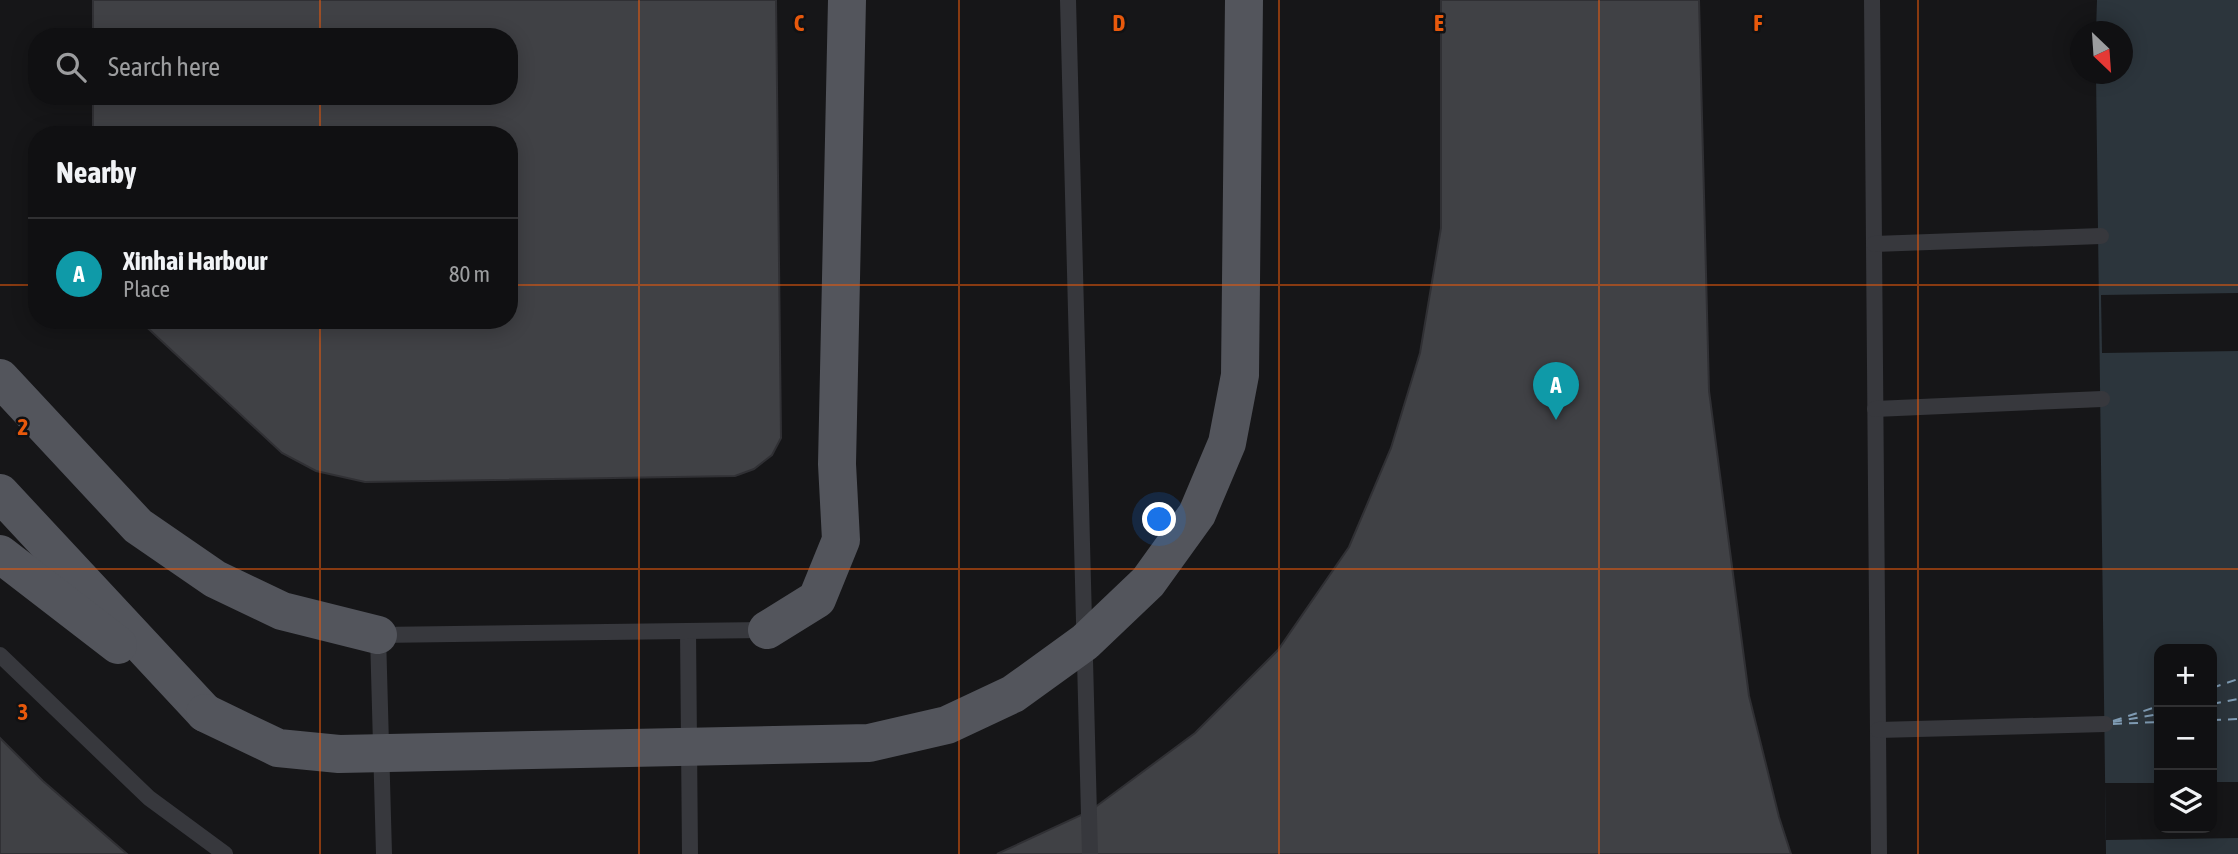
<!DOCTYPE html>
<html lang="en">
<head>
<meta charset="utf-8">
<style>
	:root { --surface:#101012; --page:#1e1e20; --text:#f1f3f6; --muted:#9c9d9f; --line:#303032; --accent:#ea580c }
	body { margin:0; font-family:"Asap Condensed",sans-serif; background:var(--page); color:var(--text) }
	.controls { position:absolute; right:21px; bottom:21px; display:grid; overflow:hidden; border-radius:14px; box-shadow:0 4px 18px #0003 }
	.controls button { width:63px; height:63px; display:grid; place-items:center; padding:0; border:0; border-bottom:2px solid var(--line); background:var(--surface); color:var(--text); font:35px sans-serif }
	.compass { position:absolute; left:2070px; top:21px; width:63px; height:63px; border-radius:50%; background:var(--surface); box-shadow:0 4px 18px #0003; rotate:155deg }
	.you { position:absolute; left:1160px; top:520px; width:24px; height:24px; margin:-18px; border:5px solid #fff; border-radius:50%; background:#1a73e8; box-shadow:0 0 0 10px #1a73e833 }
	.badge { display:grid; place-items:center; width:46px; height:46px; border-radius:50%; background:var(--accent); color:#fff; font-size:23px; font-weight:700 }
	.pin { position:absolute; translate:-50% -58px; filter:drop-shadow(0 2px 4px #0008) }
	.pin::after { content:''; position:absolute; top:37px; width:24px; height:21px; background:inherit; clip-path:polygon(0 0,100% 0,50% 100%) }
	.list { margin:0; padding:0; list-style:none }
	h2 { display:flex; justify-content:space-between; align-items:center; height:91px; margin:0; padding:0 28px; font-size:30px }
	h2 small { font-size:23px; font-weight:400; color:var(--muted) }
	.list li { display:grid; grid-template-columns:46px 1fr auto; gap:21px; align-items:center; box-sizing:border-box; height:112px; padding:0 28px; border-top:2px solid var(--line) }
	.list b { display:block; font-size:26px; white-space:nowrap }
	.list p { margin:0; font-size:23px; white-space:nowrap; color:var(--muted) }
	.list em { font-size:23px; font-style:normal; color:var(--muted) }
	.icon { flex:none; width:38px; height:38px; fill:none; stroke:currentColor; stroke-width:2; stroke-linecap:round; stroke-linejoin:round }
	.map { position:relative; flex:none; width:2238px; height:854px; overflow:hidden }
	.search { position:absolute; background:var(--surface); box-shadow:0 4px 18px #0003; left:28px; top:28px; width:490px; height:77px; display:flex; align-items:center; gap:18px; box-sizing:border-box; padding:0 24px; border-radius:28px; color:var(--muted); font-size:26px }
	.panel { position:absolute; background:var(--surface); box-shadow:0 4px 18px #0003; left:28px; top:126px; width:490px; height:203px; border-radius:28px }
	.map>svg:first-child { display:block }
</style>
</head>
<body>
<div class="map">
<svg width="2238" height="854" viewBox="0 0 2238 854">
	<rect width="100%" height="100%" fill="#161618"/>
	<path fill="#2c353c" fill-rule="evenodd" d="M2097 0H2238V854H2106L2096 74H2122V32H2096ZM2159 649H2212V828H2159Z"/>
	<g fill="#161618">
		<path d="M2238 293V351L2102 353 2101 295Z"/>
		<path d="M2212 782H2238V838L2106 840 2105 783H2159V828H2212Z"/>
	</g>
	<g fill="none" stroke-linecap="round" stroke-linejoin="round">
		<g stroke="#7f9bb3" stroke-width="2" stroke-dasharray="9 7" stroke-linecap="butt">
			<path d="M2212 688 2238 679"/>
			<path d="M2212 704 2238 699"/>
			<path d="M2212 720 2238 719"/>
			<path d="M2113 721 2159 706"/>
			<path d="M2113 722 2159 714"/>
			<path d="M2113 724 2159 722"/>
		</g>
	</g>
	<g fill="#404145" stroke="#303034" stroke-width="2">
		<path d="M93 0H776L781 438 772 455 754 469 735 476 365 482 316 471 282 453 139 320H509V135H93V96H509V37H93Z"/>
		<path d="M1441 0H1699L1709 391 1749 696 1779 817 1791 854H997L1090 811 1195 733 1278 650 1349 547 1391 448 1420 353 1441 228Z"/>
		<path d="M0 738 43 781 127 854H0Z"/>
	</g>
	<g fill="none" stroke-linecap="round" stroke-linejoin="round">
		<g stroke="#37383d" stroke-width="16">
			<path d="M1068 0 1090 854"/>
			<path d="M1872 0 1879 854"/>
			<path d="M1874 244 2101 236"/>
			<path d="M1875 409 2102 399"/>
			<path d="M688 631 690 854"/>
			<path d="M0 655 149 798 225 854"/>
			<path d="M1878 730 2105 724"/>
			<path d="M384 854 378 635 767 630"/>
		</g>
		<g stroke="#53555c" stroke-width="38">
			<path d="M0 378 138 526 215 579 282 611 378 635"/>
			<path d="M0 493 205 713"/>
			<path d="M0 554 118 645"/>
			<path d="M767 630 817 599 841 540 837 464 847 0"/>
		</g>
		<path stroke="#53555c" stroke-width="38" d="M205 713 278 748 339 754 869 743 947 725 1013 694 1085 642 1148 582 1197 514 1227 443 1240 375 1244 0"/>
	</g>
	<path fill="none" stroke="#e8590c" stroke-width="2" stroke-opacity="0.55" d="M320 0V37M639 0V854M959 0V854M1279 0V854M1599 0V854M1918 0V854M320 96V135M0 285H37M509 285H2238M320 320V854M0 569H2238"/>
	<g font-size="23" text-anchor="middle" font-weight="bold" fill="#e8590c" stroke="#111113" stroke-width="5" stroke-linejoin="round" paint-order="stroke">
		<text x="799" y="31">C</text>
		<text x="1119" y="31">D</text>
		<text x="1439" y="31">E</text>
		<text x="1758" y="31">F</text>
		<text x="23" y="435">2</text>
		<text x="23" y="720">3</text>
	</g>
</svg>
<div class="controls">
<button>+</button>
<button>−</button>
<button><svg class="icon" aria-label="layers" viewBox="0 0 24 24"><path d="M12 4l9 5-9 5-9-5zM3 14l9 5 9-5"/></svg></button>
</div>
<svg class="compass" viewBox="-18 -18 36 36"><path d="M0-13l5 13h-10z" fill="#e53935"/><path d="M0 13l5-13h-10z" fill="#9c9d9f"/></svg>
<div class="you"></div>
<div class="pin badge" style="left:1556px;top:420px;background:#0f9aa8">A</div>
<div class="search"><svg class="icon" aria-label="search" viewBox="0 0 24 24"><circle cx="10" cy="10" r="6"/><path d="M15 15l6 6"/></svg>Search here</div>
<section class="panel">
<h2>Nearby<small></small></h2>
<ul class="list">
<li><span class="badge" style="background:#0f9aa8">A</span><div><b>Xinhai Harbour</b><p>Place</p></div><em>80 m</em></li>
</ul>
</section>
</div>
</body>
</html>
